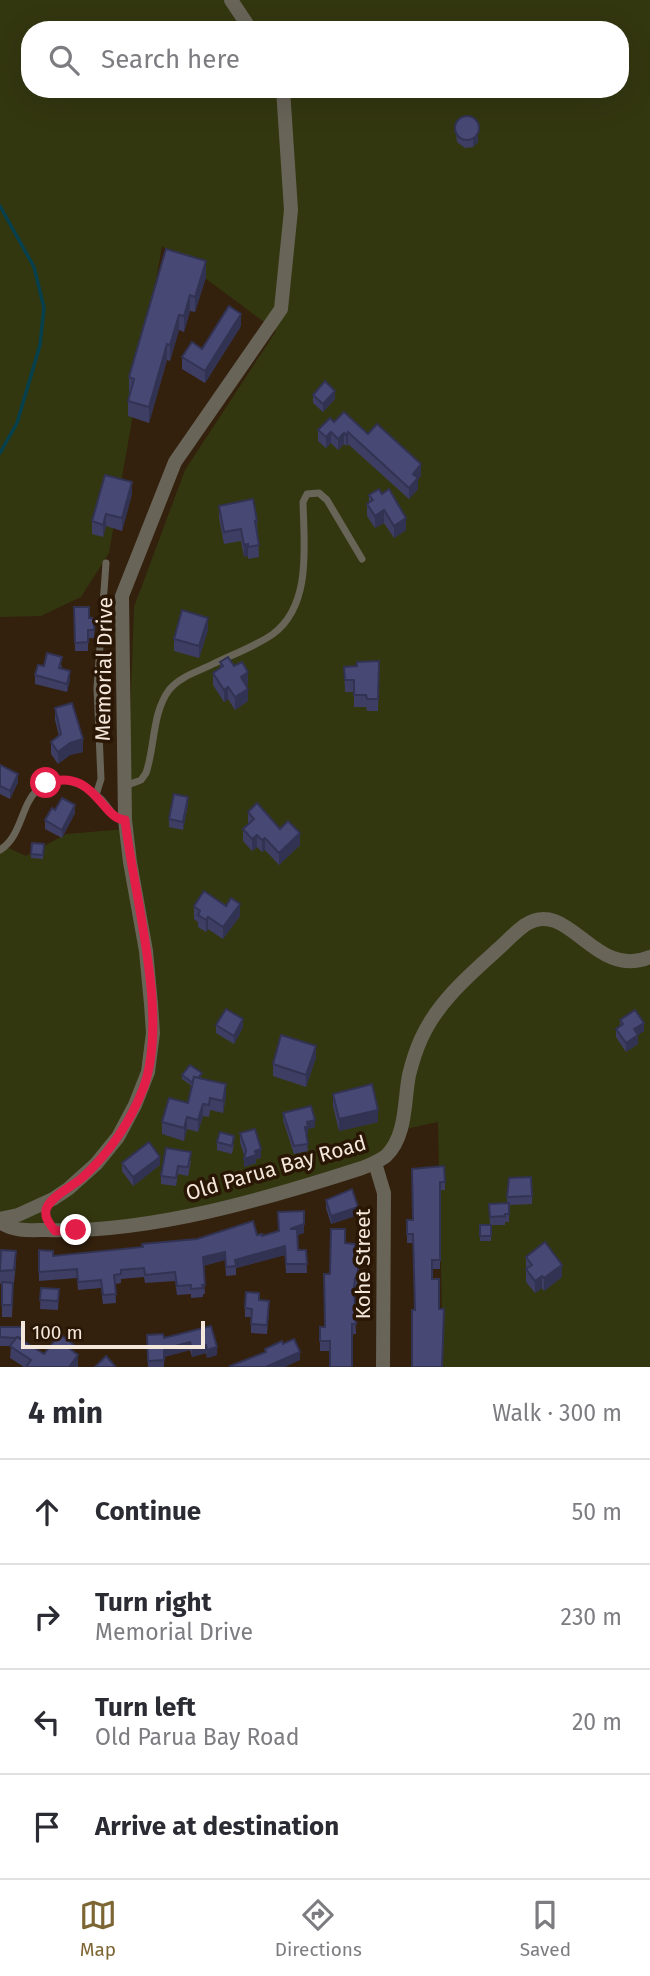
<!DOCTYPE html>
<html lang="en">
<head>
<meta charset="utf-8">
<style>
	:root { --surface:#fff; --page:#f2f2f3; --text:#2b2b33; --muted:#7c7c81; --line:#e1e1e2; --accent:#7d6633 }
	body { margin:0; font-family:"Fira Sans",sans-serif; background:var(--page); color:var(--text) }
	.scale { position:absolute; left:21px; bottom:18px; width:184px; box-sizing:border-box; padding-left:7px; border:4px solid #f4e7db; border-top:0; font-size:19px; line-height:24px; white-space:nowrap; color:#f4e7db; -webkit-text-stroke:5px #291604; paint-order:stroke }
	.stop { position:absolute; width:21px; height:21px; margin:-16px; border:5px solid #e11d48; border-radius:50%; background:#fff }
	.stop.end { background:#e11d48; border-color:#fff; box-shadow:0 2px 7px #0008 }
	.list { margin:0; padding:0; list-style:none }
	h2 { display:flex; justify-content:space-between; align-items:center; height:91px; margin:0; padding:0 28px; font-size:30px }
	h2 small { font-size:23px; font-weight:400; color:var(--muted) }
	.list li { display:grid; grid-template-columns:46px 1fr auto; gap:21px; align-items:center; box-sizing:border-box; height:105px; padding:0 28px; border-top:2px solid var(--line) }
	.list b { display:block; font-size:26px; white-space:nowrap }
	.list p { margin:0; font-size:23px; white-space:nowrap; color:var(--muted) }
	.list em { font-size:23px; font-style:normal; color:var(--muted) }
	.icon { flex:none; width:38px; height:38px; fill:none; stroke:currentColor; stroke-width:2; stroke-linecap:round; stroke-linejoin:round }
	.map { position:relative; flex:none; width:650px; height:1367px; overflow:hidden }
	.search { position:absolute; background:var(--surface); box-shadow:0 7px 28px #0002; left:21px; right:21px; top:21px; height:77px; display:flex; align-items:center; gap:18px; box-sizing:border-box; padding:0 24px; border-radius:28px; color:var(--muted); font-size:26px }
	.sheet { height:511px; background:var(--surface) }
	nav { display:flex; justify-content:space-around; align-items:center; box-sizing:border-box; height:98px; border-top:2px solid var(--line); background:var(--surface); font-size:19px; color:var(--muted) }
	nav a { display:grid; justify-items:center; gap:4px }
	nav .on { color:var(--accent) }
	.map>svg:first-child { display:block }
</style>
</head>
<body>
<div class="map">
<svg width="650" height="1367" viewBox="0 0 650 1367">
	<rect width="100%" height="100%" fill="#33200d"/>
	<path fill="#333710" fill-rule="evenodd" d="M0 0H650V1367H443L438 1122 401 1130 379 1161 173 1218 52 1230 0 1225V844L26 856 66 834 126 829 134 607 185 470 276 331 162 246 109 553 81 597 41 616 0 617ZM30 30H620V89H30Z"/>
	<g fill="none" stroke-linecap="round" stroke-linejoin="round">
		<path stroke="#07404d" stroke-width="3.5" d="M0 206 34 267 44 308 40 345 17 423 0 453"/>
		<g stroke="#686458" stroke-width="7">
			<path d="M125 786 141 780 146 773C155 747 152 713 169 690 180 676 200 671 215 663 234 654 256 646 273 634 312 605 304 545 303 502L307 494 319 493 327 500 362 559"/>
			<path d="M96 795 101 779 97 688 106 563"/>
			<path d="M0 850C22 836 20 807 37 790 56 770 84 783 101 799 109 807 113 819 125 820"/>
		</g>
		<g stroke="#686458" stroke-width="14">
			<path d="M231 0 251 30"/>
			<path d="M375 1163 384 1193 383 1367"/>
			<path d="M0 1219 18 1215 53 1199 68 1189 96 1164 118 1137 135 1105 148 1072 153 1033 151 1004 146 951 130 862 125 820 122 596 175 462 281 309 291 210 283 89"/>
			<path d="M0 1222C14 1232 30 1230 46 1230 148 1234 266 1199 362 1168 370 1165 379 1161 386 1156 407 1136 404 1100 409 1075 412 1063 416 1050 421 1039 437 1003 468 976 497 950 506 942 515 932 525 925 569 896 594 981 650 957"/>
		</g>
	</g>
	<g fill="#3e3e65">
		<path d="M478 122V142L473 147 465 148 457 142 455 125Z"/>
		<path d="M166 249 206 277 195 312 190 311 184 332 179 330 170 361 167 360 149 423 128 416V401L130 394 129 393V377Z"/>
		<path d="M241 326 205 383 182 369V357L202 349Z"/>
		<path d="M313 395 335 399 323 412 313 403Z"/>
		<path d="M334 422 368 434 421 476 418 479V489L409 499 348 444 346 446 344 444 338 450 331 443 326 448 318 441V430Z"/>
		<path d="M132 494 122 531 106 526 103 537 92 534V521Z"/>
		<path d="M369 495 406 530 394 538 384 523 375 528 367 516V504L369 502Z"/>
		<path d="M219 506 257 521 259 557 248 559V556L244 557 241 541 224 544 219 518Z"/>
		<path d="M74 607 89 618 95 626 94 638H88V651H75Z"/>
		<path d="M208 630 199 658 174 651V639Z"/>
		<path d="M379 661 378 711H367L366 707H354V692H345L344 667 357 666Z"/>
		<path d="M220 662 234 666 248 684 246 686 248 701 235 710 228 699 224 702 213 685V673L220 668Z"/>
		<path d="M62 665 61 669 70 680 67 692 35 684V675L44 666Z"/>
		<path d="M55 708 83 752 70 755 58 764 51 754V742L59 736 55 720Z"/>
		<path d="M0 765 18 782 10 799 0 794Z"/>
		<path d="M188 805 183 830 169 827V819Z"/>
		<path d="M55 810 75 813 62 838 45 829V820Z"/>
		<path d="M248 812 280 829 300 845 279 865 265 850 262 852 257 847 252 851 243 841V829L248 824Z"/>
		<path d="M32 843 44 844 43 859 31 858Z"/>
		<path d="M194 906 240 916 223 939 208 929 206 932 198 927V922L194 919Z"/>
		<path d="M620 1020 644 1031 637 1035 638 1044 626 1052 616 1037V1029L620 1026Z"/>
		<path d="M216 1025 243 1027 234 1044 216 1033Z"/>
		<path d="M316 1058 306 1087 273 1076V1064Z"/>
		<path d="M182 1075 202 1077 201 1078 226 1096 223 1113 210 1110 209 1117 203 1116 198 1132 187 1129 184 1141 162 1134V1122L188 1103 192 1086 182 1079Z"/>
		<path d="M333 1094 378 1122 339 1131 333 1106Z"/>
		<path d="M283 1113 315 1127 308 1129V1134H306L308 1151 294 1154 283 1120Z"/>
		<path d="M240 1133 261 1158 256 1159V1163L244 1167V1155L240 1142Z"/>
		<path d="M217 1142 234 1144 232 1154 217 1150Z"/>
		<path d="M166 1148 191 1161 188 1176 178 1174 176 1186 161 1184V1176Z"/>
		<path d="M122 1163 160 1165 133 1186 122 1171Z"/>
		<path d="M412 1169 445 1182V1190H440V1269H432L415 1310 413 1243H407V1220H413Z"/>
		<path d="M532 1196V1204L509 1205V1222H505V1225H491V1241H480V1225H490L489 1204 507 1203V1197Z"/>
		<path d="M326 1200 358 1215 331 1224 326 1208Z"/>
		<path d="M304 1233 297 1235 298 1250H306L307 1273H286L285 1255 236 1268V1275L226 1276 225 1260 203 1266 205 1294H203V1297L191 1298V1294L177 1295 175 1281 145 1283 144 1277 121 1279V1283L115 1284 116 1303 103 1304 101 1288 78 1290 77 1278 39 1281V1250L53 1256 257 1235Z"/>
		<path d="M345 1243 354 1263H358V1289H355L354 1294 356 1334H352L330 1351H320V1327H325L330 1274Z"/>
		<path d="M0 1253 16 1263 14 1283H13V1295L12 1317H2V1283L0 1284Z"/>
		<path d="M526 1257 562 1277 544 1291 542 1288 535 1293 526 1282Z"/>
		<path d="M41 1288 59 1289 58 1310 40 1309Z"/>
		<path d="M259 1300 269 1309 267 1334 251 1333V1317H245V1308Z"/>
		<path d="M211 1326 217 1355 207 1358 206 1353 192 1357 190 1350 164 1357V1367H148L147 1335 164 1338Z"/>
		<path d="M0 1327H23V1340L44 1354 74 1352 78 1367H24L10 1358 11 1346H0Z"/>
	</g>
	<g fill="#323252">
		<path d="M478 134V142L473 147V139Z"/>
		<path d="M206 261V277L195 312V297Z"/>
		<path d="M190 295V311L184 332V316Z"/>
		<path d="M241 314V326L205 383V371Z"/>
		<path d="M179 315V330L170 361V345Z"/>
		<path d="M167 344V360L149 423V407Z"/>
		<path d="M335 391V399L323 412V404Z"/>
		<path d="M331 432V443L326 448V437Z"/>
		<path d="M348 432V444L346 446V435Z"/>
		<path d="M344 433V444L338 450V439Z"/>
		<path d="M421 464V476L418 479V489L409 499V488L413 474Z"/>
		<path d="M132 482V494L122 531V518Z"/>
		<path d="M384 510V523L375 528V516Z"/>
		<path d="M106 514V526L103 537V525Z"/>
		<path d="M406 518V530L394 538V526Z"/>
		<path d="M248 544V556L244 557V545Z"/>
		<path d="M208 618V630L199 658V646Z"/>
		<path d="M70 671V680L67 692V684Z"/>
		<path d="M248 672V684L241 689V677Z"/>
		<path d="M228 687V699L224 702V690Z"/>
		<path d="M248 689V701L235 710V697Z"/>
		<path d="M83 739V752L70 755 58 764V752L70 743Z"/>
		<path d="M18 774V782L10 799V791Z"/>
		<path d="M188 797V805L183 830V822Z"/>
		<path d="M75 805V813L62 838V830Z"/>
		<path d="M300 833V845L279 865V853Z"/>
		<path d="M257 835V847L252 851V839Z"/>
		<path d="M265 838V850L262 852V840Z"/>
		<path d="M240 904V916L223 939V927Z"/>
		<path d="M208 917V929L206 932V920Z"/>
		<path d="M243 1019V1027L234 1044V1036Z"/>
		<path d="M644 1023V1031L634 1038V1029Z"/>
		<path d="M638 1035V1044L626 1052V1043Z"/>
		<path d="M316 1046V1058L306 1087V1075Z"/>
		<path d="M226 1084V1096L223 1113V1101Z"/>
		<path d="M203 1104V1116L198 1132V1120Z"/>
		<path d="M378 1110V1122L339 1131V1119Z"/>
		<path d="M187 1117V1129L184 1141V1128Z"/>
		<path d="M315 1120V1127L308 1129V1134L305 1135V1127L307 1122Z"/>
		<path d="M261 1149V1158L256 1159V1163L244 1167V1159L255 1151Z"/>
		<path d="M160 1157V1165L133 1186V1177Z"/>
		<path d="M358 1207V1215L331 1224V1216Z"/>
		<path d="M304 1224V1233L290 1238V1229Z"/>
		<path d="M285 1246V1255L236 1268 235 1260Z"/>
		<path d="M225 1252V1260L203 1266V1257Z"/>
		<path d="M562 1265V1277L544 1291V1278Z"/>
		<path d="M542 1276V1288L535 1293V1281Z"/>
		<path d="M190 1342V1350L164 1357V1349Z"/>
		<path d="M206 1345V1353L192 1357V1349Z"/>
		<path d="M217 1347V1355L207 1358V1350Z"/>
		<path d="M300 1352V1360L285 1367H266Z"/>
		<path d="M78 1355V1367H69Z"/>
	</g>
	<g fill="#484875" stroke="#323252" stroke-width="2">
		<circle cx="467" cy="128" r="12"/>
		<path d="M166 249 206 261 195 297 190 295 184 316 179 315 170 345 167 344 149 407 128 401 134 379 129 377Z"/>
		<path d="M229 306 241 314 205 371 182 357 192 342 202 349Z"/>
		<path d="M325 381 335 391 323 404 313 395Z"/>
		<path d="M344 412 368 434 377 424 421 464 413 474 418 478 409 488 348 432 346 435 344 433 338 439 331 432 326 437 318 430 330 418 334 422Z"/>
		<path d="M105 475 132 482 122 518 106 514 103 525 92 521Z"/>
		<path d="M379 489 382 494 389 489 406 518 394 526 384 510 375 516 367 504 373 500 369 495Z"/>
		<path d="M253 499 257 521H255L259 545 248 547V544L244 545 241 529 224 532 219 506Z"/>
		<path d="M74 607H89V618H95L94 630H88V642L75 643Z"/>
		<path d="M182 610 208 618 199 646 174 639Z"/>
		<path d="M47 653 62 657 59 668 70 671 67 684 35 675 38 665 44 666Z"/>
		<path d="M228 657 234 666 242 662 248 672 241 677 248 689 235 697 228 687 224 690 213 673 223 666 220 662Z"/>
		<path d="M379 661 378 699H367L366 695H354V680H345L344 667 357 666V662Z"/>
		<path d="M72 703 83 739 70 743 58 752 51 742 61 734 55 708Z"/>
		<path d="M0 765 18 774 10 791 0 786Z"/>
		<path d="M174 794 188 797 183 822 169 819Z"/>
		<path d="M62 798 75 805 62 830 45 820 52 808 55 810Z"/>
		<path d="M257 803 280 829 288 821 300 833 279 853 265 838 262 840 257 835 252 839 243 829 254 819 248 812Z"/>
		<path d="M32 843 44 844 43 855 31 854Z"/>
		<path d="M204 891 226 906 231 898 240 904 223 927 208 917 206 920 198 915 200 911 194 906Z"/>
		<path d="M226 1009 243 1019 234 1036 216 1025Z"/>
		<path d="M635 1010 644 1023 634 1029 638 1035 626 1043 616 1029 623 1024 620 1020Z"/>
		<path d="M281 1035 316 1046 306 1075 273 1064Z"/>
		<path d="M190 1065 202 1073 198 1078 194 1077 193 1083 182 1075Z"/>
		<path d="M194 1077 226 1084 223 1101 210 1098 209 1105 203 1104 198 1120 187 1117 184 1128 162 1122 169 1098 188 1103Z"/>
		<path d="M372 1084 378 1110 339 1119 333 1094Z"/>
		<path d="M311 1106 315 1120 307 1122 308 1127H305L308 1144 294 1146 283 1113Z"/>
		<path d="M255 1129 261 1149 255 1151 256 1155 244 1159 246 1150 240 1133Z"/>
		<path d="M220 1132 234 1136 232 1146 217 1142Z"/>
		<path d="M149 1142 160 1157 133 1177 122 1163Z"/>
		<path d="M166 1148 191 1152 188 1167 178 1166 176 1178 161 1176Z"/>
		<path d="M444 1166 445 1182H440V1260H432V1279H439V1309H444L442 1367H412V1310H415L413 1234H407V1220H413L412 1169Z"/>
		<path d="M531 1177 532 1196 507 1197 509 1178Z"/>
		<path d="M352 1189 358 1207 331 1216 326 1200Z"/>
		<path d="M509 1203V1214H505V1216L490 1217 489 1204Z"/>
		<path d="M304 1211V1224L290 1229H297L298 1250H306L307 1264H286L285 1246 235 1260 236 1266 226 1267 225 1252 203 1257 205 1285H202L203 1288 191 1289V1285L177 1286 175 1272 145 1275 144 1268 121 1270V1274L114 1275 116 1294 103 1295 101 1280 78 1282 77 1269 39 1272V1250L53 1251V1256L143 1247 142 1244 197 1239 253 1221 257 1235 262 1234V1236L279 1231 278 1212Z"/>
		<rect x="480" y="1225" width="11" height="11"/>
		<path d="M331 1229H345V1243L355 1244 354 1263H358V1278H355L354 1288 356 1324H352V1367H330V1341H320V1327H325L324 1274H330Z"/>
		<path d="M545 1242 562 1265 544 1278 542 1276 535 1281 526 1269 532 1265 526 1257Z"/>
		<path d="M1 1250 16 1251 14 1270 0 1271Z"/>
		<path d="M2 1282 13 1283 12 1305H2Z"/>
		<path d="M41 1288 59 1289 58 1301 40 1300Z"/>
		<path d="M246 1292 259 1293V1300L269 1301 267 1325 251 1324 252 1309 245 1308Z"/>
		<path d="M211 1326 217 1347 207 1350 206 1345 192 1349 190 1342 164 1349V1360L148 1361 147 1335 163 1334 164 1338Z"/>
		<path d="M0 1327H23L22 1338 17 1337 16 1338 0 1337Z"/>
		<path d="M60 1334 74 1345 70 1349 78 1355 69 1367H26L31 1360 10 1346 17 1337 44 1354Z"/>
		<path d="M294 1339 300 1352 266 1367H231L230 1366 266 1352 265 1349 282 1341 283 1344Z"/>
		<path d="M106 1356 115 1366 114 1367H95Z"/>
	</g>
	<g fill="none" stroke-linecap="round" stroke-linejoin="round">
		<path stroke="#e11d48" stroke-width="9" d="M46 783C95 767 101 819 125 820 134 897 170 1018 143 1089 130 1122 109 1153 83 1177 72 1187 54 1194 47 1207 43 1216 49 1223 55 1231L76 1230"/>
	</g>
	<g text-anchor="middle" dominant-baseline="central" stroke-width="7" stroke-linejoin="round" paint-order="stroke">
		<g font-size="21" fill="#f4e7db" stroke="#291604">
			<text transform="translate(104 669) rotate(-89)">Memorial Drive</text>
			<text transform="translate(276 1168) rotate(-16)">Old Parua Bay Road</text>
			<text transform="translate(363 1264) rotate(-90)">Kohe Street</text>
		</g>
	</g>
</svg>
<div class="scale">100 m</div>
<div class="stop" style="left:46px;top:783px"></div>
<div class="stop end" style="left:76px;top:1230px"></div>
<div class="search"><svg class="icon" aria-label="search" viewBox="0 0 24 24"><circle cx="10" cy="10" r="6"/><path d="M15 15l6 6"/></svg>Search here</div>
</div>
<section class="sheet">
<h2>4 min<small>Walk · 300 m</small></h2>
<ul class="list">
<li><svg class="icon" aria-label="ahead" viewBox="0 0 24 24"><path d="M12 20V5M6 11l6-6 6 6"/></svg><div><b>Continue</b></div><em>50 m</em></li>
<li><svg class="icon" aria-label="right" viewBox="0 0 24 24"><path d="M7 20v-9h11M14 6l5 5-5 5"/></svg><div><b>Turn right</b><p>Memorial Drive</p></div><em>230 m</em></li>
<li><svg class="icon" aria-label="left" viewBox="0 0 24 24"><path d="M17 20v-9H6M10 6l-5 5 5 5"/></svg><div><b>Turn left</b><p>Old Parua Bay Road</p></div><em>20 m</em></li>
<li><svg class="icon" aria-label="arrive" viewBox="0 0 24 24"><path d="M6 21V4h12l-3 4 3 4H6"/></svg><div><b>Arrive at destination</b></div></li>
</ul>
</section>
<nav>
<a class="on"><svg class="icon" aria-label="map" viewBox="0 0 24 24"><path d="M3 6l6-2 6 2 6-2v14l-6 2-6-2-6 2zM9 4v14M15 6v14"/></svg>Map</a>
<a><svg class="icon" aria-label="directions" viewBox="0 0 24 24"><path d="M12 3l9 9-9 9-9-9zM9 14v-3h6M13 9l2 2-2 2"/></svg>Directions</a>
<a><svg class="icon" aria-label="saved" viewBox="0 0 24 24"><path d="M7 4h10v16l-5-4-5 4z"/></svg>Saved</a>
</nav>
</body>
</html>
